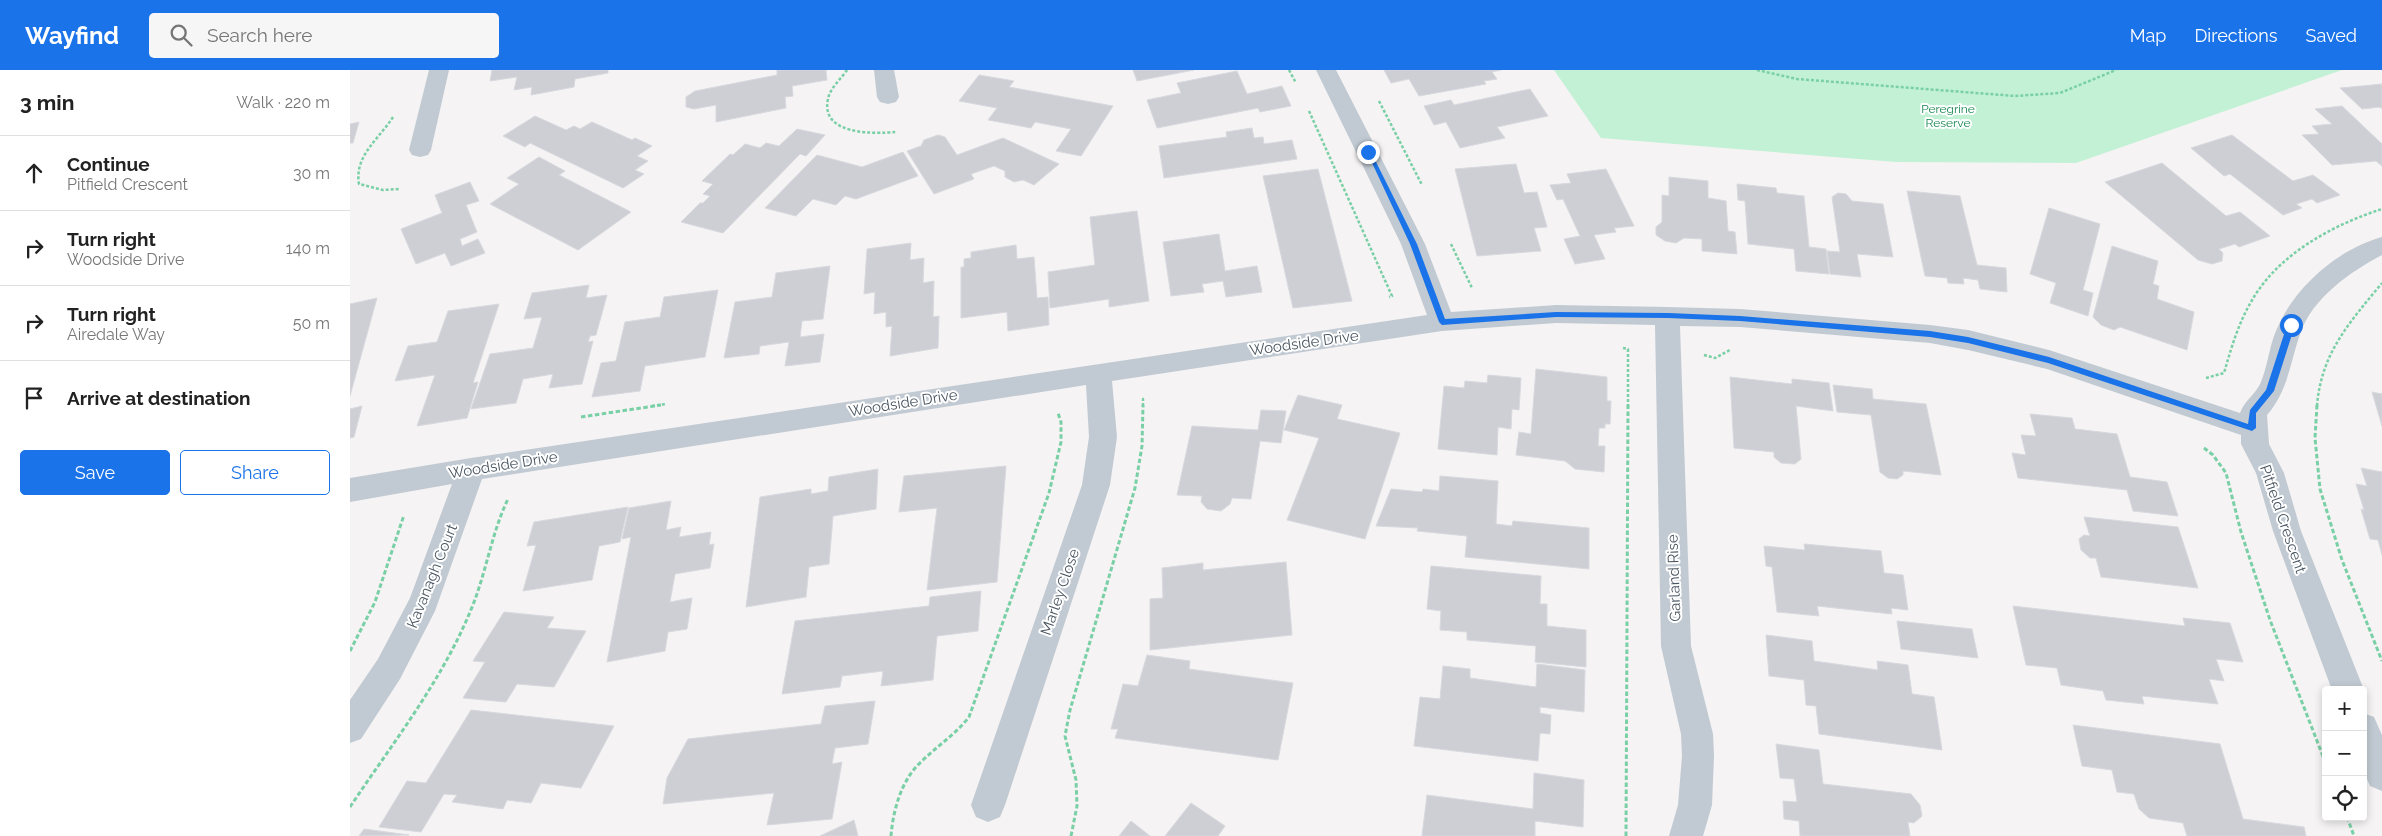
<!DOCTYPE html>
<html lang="en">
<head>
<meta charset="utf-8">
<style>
	:root { --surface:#fff; --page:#f6f6f6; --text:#222; --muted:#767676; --line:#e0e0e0; --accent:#1a73e8 }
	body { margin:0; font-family:Raleway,sans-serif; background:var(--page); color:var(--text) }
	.controls { position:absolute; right:15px; bottom:15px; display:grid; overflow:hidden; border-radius:5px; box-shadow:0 2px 8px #0003 }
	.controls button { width:45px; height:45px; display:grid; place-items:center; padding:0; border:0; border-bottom:1px solid var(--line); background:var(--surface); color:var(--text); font:25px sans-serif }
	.stop { position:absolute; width:15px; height:15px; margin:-11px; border:4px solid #1a73e8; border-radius:50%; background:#fff }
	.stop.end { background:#1a73e8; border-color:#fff; box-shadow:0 1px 5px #0008 }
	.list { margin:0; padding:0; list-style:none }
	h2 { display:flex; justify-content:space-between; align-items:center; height:65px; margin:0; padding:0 20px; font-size:21px }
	h2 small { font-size:16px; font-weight:400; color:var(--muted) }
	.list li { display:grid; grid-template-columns:32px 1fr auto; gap:15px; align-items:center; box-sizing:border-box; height:75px; padding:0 20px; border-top:1px solid var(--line) }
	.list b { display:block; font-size:19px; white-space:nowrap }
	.list p { margin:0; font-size:16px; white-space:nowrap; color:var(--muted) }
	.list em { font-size:16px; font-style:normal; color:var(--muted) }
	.actions { display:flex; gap:10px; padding:15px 20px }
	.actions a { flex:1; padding:11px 0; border:1px solid var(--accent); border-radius:5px; text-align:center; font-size:18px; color:var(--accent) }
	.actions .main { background:var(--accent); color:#fff }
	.icon { flex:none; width:28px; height:28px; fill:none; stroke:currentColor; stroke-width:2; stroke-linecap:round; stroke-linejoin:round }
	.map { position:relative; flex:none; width:2032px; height:766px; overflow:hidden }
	header { display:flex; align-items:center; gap:30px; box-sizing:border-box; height:70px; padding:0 25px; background:var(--accent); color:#fff }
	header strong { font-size:24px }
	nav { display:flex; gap:28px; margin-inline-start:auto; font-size:18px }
	.search { width:350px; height:45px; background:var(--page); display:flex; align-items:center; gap:12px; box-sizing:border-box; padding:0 18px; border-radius:5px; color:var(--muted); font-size:19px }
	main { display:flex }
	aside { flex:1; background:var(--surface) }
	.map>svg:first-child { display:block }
</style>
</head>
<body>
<header>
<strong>Wayfind</strong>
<div class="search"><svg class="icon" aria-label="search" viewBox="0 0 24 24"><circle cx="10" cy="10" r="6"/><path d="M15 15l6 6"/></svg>Search here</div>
<nav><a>Map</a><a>Directions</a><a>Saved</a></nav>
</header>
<main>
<aside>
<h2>3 min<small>Walk · 220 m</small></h2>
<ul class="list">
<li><svg class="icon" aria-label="ahead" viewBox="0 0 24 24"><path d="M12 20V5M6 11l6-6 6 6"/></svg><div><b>Continue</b><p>Pitfield Crescent</p></div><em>30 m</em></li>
<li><svg class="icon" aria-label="right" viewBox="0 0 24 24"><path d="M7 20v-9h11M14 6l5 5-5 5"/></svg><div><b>Turn right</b><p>Woodside Drive</p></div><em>140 m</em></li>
<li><svg class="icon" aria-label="right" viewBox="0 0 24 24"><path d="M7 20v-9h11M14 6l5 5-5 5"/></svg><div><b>Turn right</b><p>Airedale Way</p></div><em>50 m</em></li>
<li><svg class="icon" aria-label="arrive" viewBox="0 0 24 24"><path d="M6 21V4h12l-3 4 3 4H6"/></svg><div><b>Arrive at destination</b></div></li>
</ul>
<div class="actions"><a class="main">Save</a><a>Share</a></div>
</aside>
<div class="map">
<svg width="2032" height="766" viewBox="0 0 2032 766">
	<rect width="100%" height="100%" fill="#f5f3f3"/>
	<path fill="#c3f1d5" d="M1204 0H1992L1726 93 1546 92 1251 68Z"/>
	<g fill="#cdcfd5" stroke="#d7d9de">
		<path d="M142 0H258V3L225 9 224 17 181 25 182 17 164 20 167 7 140 11Z"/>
		<path d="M427 0H476L477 10 442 16 443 26 435 27 436 38 366 52V35L344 39 336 37V27L345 21 427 5Z"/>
		<path d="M783 0H844L787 11Z"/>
		<path d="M1034 0H1151L1142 2 1147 9 1134 11 1136 14 1069 26 1059 9 1041 13Z"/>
		<path d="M887 1 897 24 932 16 941 36 910 42 908 38 807 58 797 30 831 23 827 13Z"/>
		<path d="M629 5 664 11 659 17 763 36 731 86 706 81 721 59 685 52 681 58 638 50 647 38 609 31Z"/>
		<path d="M2032 14V39L2030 37 2012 39 1990 18Z"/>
		<path d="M1180 19 1198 46 1147 57 1155 68 1110 78 1096 52 1084 55 1074 36 1101 30 1104 35Z"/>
		<path d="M1992 36 2032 74V96L2026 91 1982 95 1952 65 1969 64 1962 56 1982 54 1965 39Z"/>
		<path d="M185 46 216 60 224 56 230 59 242 52 282 70 285 68 302 76 287 86 298 91 285 100 294 104 273 118 180 73 175 77 153 66Z"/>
		<path d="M9 52 3 73H0V54Z"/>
		<path d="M902 58 904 68 913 67 914 74 942 70 947 89 814 108 809 76 877 67 876 62Z"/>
		<path d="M447 59 475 65 456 86 450 84 373 163 331 152 350 133H353L360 126 353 124 363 114 352 111 380 84 383 85 395 74 410 78 416 73 429 76Z"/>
		<path d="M588 65 595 67 607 85 653 68 709 94 684 115 673 110 664 112 655 107V101L644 96 621 104 624 109 584 124 557 81 571 76 574 70Z"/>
		<path d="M1882 65 1943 111 1963 105 1990 125 1967 133 1962 129 1946 134 1952 138 1933 145 1880 104 1874 106 1841 78Z"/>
		<path d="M553 82 568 106 506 129 495 126 486 135 463 129 446 146 415 138 467 85 512 97Z"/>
		<path d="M189 87 215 101 209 105 281 142 228 180 140 134 169 114 157 108Z"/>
		<path d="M1812 93 1876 146 1890 142 1920 166 1889 177 1885 174 1869 179 1873 183 1872 191 1862 194 1848 190 1755 112Z"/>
		<path d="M1166 94 1174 123 1187 122 1197 157 1184 158 1191 181 1127 186 1105 99Z"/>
		<path d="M968 99 1002 231 943 238 913 106Z"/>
		<path d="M1256 99 1284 156 1264 158 1266 162 1244 165 1255 189 1225 194 1214 169 1230 166 1213 129 1207 130 1200 115 1221 113 1217 104Z"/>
		<path d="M1319 107 1358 111V128L1376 131 1378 161 1385 162 1387 184 1352 181V169L1334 168 1326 173 1315 171 1306 165V157L1312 152V125L1319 126Z"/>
		<path d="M120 112 129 131 116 135 127 162 110 169 112 176 128 169 135 183 101 196 95 183 66 194 51 159 92 143 85 125Z"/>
		<path d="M1387 114 1426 118 1427 123 1454 126 1459 177 1476 179 1479 204 1446 201 1444 179 1398 174 1395 131 1388 130Z"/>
		<path d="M1557 121 1610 126 1627 195 1656 198 1657 222 1630 219 1628 210 1613 208 1614 214 1598 213 1597 208 1575 206Z"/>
		<path d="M1488 123 1496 124 1502 131 1533 134 1543 187 1507 184 1511 207 1480 204 1477 181 1490 182 1482 127Z"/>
		<path d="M1699 138 1750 154 1733 220 1743 223 1738 246 1700 233 1706 213 1680 204Z"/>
		<path d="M787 141 799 231 759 237V229L700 238 698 202 745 195 740 147Z"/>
		<path d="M869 164 875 201 907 196 912 222 876 227 873 211 852 214 854 222 821 226 813 172Z"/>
		<path d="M561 173 560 190 574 188 573 213 584 211 583 247 589 246 588 278 540 286 542 256 536 257V242L524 244 525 222 514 224 517 179Z"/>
		<path d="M666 175 667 189 684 187 687 228 698 227 699 255 658 261 657 242 611 248V197H614V189L621 188V182Z"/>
		<path d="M1762 176 1808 191 1803 214 1809 216 1807 229 1844 242 1837 280 1770 257 1764 260 1751 255 1743 247Z"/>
		<path d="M480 196 473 249 452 251 450 267 474 264 470 292 435 296 439 272 410 276 409 284 374 288 385 232 422 227 426 203Z"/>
		<path d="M239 215 236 228 257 225 246 265 240 266 238 272 243 271 232 314 199 318 203 304 173 309 166 333 121 339 140 284 183 278 192 247 174 249 182 223Z"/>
		<path d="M368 220 355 287 295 296 290 321 242 327 251 293 266 291 275 252 310 247 314 227Z"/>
		<path d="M27 228 0 326V234Z"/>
		<path d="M149 234 123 313 128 312 117 348 67 356 85 305 45 311 58 276 87 272 98 241Z"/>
		<path d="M1186 299 1257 307V331H1261L1260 354H1255V358H1249L1248 376H1255L1254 402 1225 399 1215 391 1166 385 1169 362 1181 364Z"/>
		<path d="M1138 305 1171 308 1169 340 1162 339 1161 359 1148 357 1147 385 1088 379 1094 316 1114 318 1115 311 1137 313Z"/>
		<path d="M1380 307 1442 314V309L1479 313 1483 341 1446 336 1451 389 1445 394 1431 393 1424 387V382L1384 378Z"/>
		<path d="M1483 315 1522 319 1523 329 1576 334 1591 405 1553 401V405L1547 409 1538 408 1530 402 1521 345 1487 342Z"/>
		<path d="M2022 322 2032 324V356Z"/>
		<path d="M948 325 992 335 987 349 1050 363 1015 469 937 450 969 368 934 360Z"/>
		<path d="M12 336 4 367 0 368V339Z"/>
		<path d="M911 340 936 341 931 373 910 371 901 429 882 428 880 434 871 441 857 439 851 432 852 426 827 425 842 356 908 360Z"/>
		<path d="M1680 344 1722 348 1725 359 1767 364 1780 407 1817 412 1828 446 1783 441 1777 420 1668 408 1662 383 1676 385 1671 365 1686 366Z"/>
		<path d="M656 396 647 512 577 520 587 438 549 442 554 406Z"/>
		<path d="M2011 398 2032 402V485L2028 470 2020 469 2011 439 2014 440 2006 414 2017 416Z"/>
		<path d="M528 399 526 439 483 446 479 494 459 497 456 527 396 537 410 427 461 419V424L478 421 479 407Z"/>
		<path d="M1090 406 1148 411 1146 454 1162 456 1163 451 1239 458V499L1115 487 1117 466 1067 461 1068 458 1026 456 1041 419 1072 422 1073 419 1089 421Z"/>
		<path d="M321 431 316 460 331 457 329 467 361 462 359 475 364 474 360 498 325 504 320 532 342 528 337 559 318 562 315 581 257 592 281 467 272 469 279 438Z"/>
		<path d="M278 437 270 472 249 476 242 510 173 521 186 475 177 476 184 452Z"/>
		<path d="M1734 447 1828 457 1848 518 1751 507 1746 488H1740L1731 480 1729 469 1734 465 1740 466Z"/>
		<path d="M1454 474 1531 481 1534 503 1553 505 1558 540 1541 538 1542 544 1467 536 1469 546 1427 542 1422 497 1416 496 1414 476 1455 480Z"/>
		<path d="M936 492 942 565 800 580V529L813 528 812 498 853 493V500Z"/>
		<path d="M1081 496 1191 506 1190 534H1197V556L1236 560V597L1185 592 1186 576 1117 570V562L1090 560 1091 541 1077 539Z"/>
		<path d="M631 521 628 561 587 566 583 610 531 616 533 601 492 606 490 617 432 624 445 551 579 536 580 527Z"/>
		<path d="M1663 536 1835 556 1833 548 1880 553 1893 592 1866 589 1874 611 1859 609 1868 634 1792 626 1794 634 1756 630 1753 621 1711 615 1707 598 1676 595Z"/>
		<path d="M154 542 204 547 197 558 236 561 204 617 167 614 156 632 113 628 135 592 123 591Z"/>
		<path d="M1547 551 1622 559 1628 588 1551 579Z"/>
		<path d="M1416 565 1462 571 1464 591 1528 600 1527 591 1558 595 1562 624 1584 627 1592 680 1469 664 1466 636 1456 635 1454 610 1419 606Z"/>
		<path d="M797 585 840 591 839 599 943 613 928 690 765 668 768 659H761L773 614 788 616Z"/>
		<path d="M1187 594 1235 600 1234 642 1190 637V643L1201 645 1200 664 1190 663 1188 691 1064 676 1070 627 1090 629 1093 596 1120 599V608L1186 617Z"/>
		<path d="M525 631 518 674 485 678 482 694 492 692 482 749 417 755 424 723 313 734 317 708 338 669 471 654 475 636Z"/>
		<path d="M121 640 264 656 231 718 191 713 181 733 157 730 153 739 102 732 107 725 94 724 71 762 29 757 57 711 76 713Z"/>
		<path d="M1723 655 1870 674 1893 749 1954 757 1956 766H1837L1833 753 1799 748 1789 739 1784 724 1767 722 1762 700 1732 696Z"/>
		<path d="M1426 674 1469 680 1473 714 1561 724 1570 735 1572 746 1564 753 1558 752 1560 766H1450L1449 751 1434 749 1433 731 1447 732 1444 709 1430 708Z"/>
		<path d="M1184 703 1234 710 1233 757 1185 751V766H1072L1077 725 1183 739Z"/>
		<path d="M841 733 875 756 868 766H815Z"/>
		<path d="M504 750 508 766H470Z"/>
		<path d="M781 751 800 766H769Z"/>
		<path d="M14 759 59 765 9 766Z"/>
	</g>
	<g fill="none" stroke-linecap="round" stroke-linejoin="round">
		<g stroke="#7ad0a6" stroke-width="2.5" stroke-dasharray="3 2" stroke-linecap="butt">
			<path d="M497 0C491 9 480 18 478 29 470 65 523 64 546 62"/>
			<path d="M939 0 946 13"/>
			<path d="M1407 0 1447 9 1665 26 1710 23 1766 0"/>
			<path d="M1029 31 1072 115"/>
			<path d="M959 41 1042 226 1039 227"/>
			<path d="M43 47C29 69 4 86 9 114L33 120 49 119"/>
			<path d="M1101 174 1122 218"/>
			<path d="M1273 278 1278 279V336"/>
			<path d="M1354 285 1365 288 1380 280"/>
			<path d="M1856 308 1874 303C1881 279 1888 254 1901 232 1927 185 1982 155 2032 139"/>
			<path d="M302 336 316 334"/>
			<path d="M793 336V329H796"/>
			<path d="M1967 336C1971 283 2000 252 2032 213"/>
		</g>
		<g stroke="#7ad0a6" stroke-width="3" stroke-dasharray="4.5 2.5" stroke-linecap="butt">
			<path d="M1967 335 1965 368 1970 419 1992 490 2032 591"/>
			<path d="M231 347 311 335"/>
			<path d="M1854 378 1863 385 1876 403 1891 462 1920 550 1976 694"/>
			<path d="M0 581 25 532 54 445"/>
			<path d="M0 737C42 674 91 612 120 542 136 505 141 464 158 429"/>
			<path d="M1997 747 2004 766"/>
			<path d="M541 766C543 741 551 710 571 692 587 676 605 665 619 647L699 423 711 372V352L708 343"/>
			<path d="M721 766 727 736 726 710 715 666 720 640 785 418 792 376 793 335"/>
			<path d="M1276 766 1278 335"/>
		</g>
		<g fill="#c1cad2" fill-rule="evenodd">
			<path d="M79 0H99L81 80 78 85 70 87 62 85 59 80Z"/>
			<path d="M524 0H544L549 27 546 32 538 34 530 32 527 27Z"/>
			<path d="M966 0H986L1075 174 1101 242 1206 235 1317 237 1390 239 1580 255 1618 260 1699 280 1890 343C1894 331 1906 324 1911 312 1918 295 1919 277 1926 261 1943 218 1988 179 2032 167V185C2000 202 1962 228 1950 264 1940 293 1938 321 1917 345L1919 374 1934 403 1951 461 2014 620 2013 621 1982 620 1923 461 1906 403 1891 374V365L1697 299 1618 280 1580 273 1390 257 1330 256 1341 576 1363 664 1364 686 1362 735 1353 766H1319L1328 735 1332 686 1331 664 1311 576 1305 255 1206 253 1092 261 762 311 767 367 760 415 655 735 650 747 638 752 626 747 621 735 732 415 739 367 736 315 132 409 85 541 50 609 11 669 0 673V630L28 589 60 528 102 414 0 432V408L121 388 1077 245 1051 174Z"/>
			<path d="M2013 643 2024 647 2032 665V721L2020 716 2013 700Z"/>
		</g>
	</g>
	<path fill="#1a73e8" d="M1016 80 1021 82 1067 174 1095 249 1206 242 1318 243 1390 246 1580 261 1618 267 1699 287 1898 354 1900 340 1916 320 1937 255 1941 252 1945 255 1924 321 1906 343V358L1902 361 1698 293 1618 273 1580 267 1390 251 1318 248 1206 247 1092 255 1089 252 1060 174Z"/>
	<g text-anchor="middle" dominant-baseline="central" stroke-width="4" stroke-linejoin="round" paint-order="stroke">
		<g font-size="12" fill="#17864f" stroke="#fff">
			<text x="1598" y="39">Peregrine<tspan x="1598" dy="14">Reserve</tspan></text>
		</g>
		<g font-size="15" fill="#4a5661" stroke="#fff">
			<text transform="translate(954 273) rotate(-8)">Woodside Drive</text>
			<text transform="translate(553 333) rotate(-9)">Woodside Drive</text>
			<text transform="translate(153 395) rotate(-9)">Woodside Drive</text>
			<text transform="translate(1933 449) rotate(71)">Pitfield Crescent</text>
			<text transform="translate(82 506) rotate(-68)">Kavanagh Court</text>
			<text transform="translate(1324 508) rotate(-92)">Garland Rise</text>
			<text transform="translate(710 522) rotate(-71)">Marley Close</text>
		</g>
	</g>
</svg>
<div class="controls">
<button>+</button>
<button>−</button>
<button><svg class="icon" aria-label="locate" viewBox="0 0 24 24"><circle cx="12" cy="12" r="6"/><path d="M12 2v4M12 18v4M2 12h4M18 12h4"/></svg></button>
</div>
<div class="stop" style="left:1941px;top:255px"></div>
<div class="stop end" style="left:1018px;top:82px"></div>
</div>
</main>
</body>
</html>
